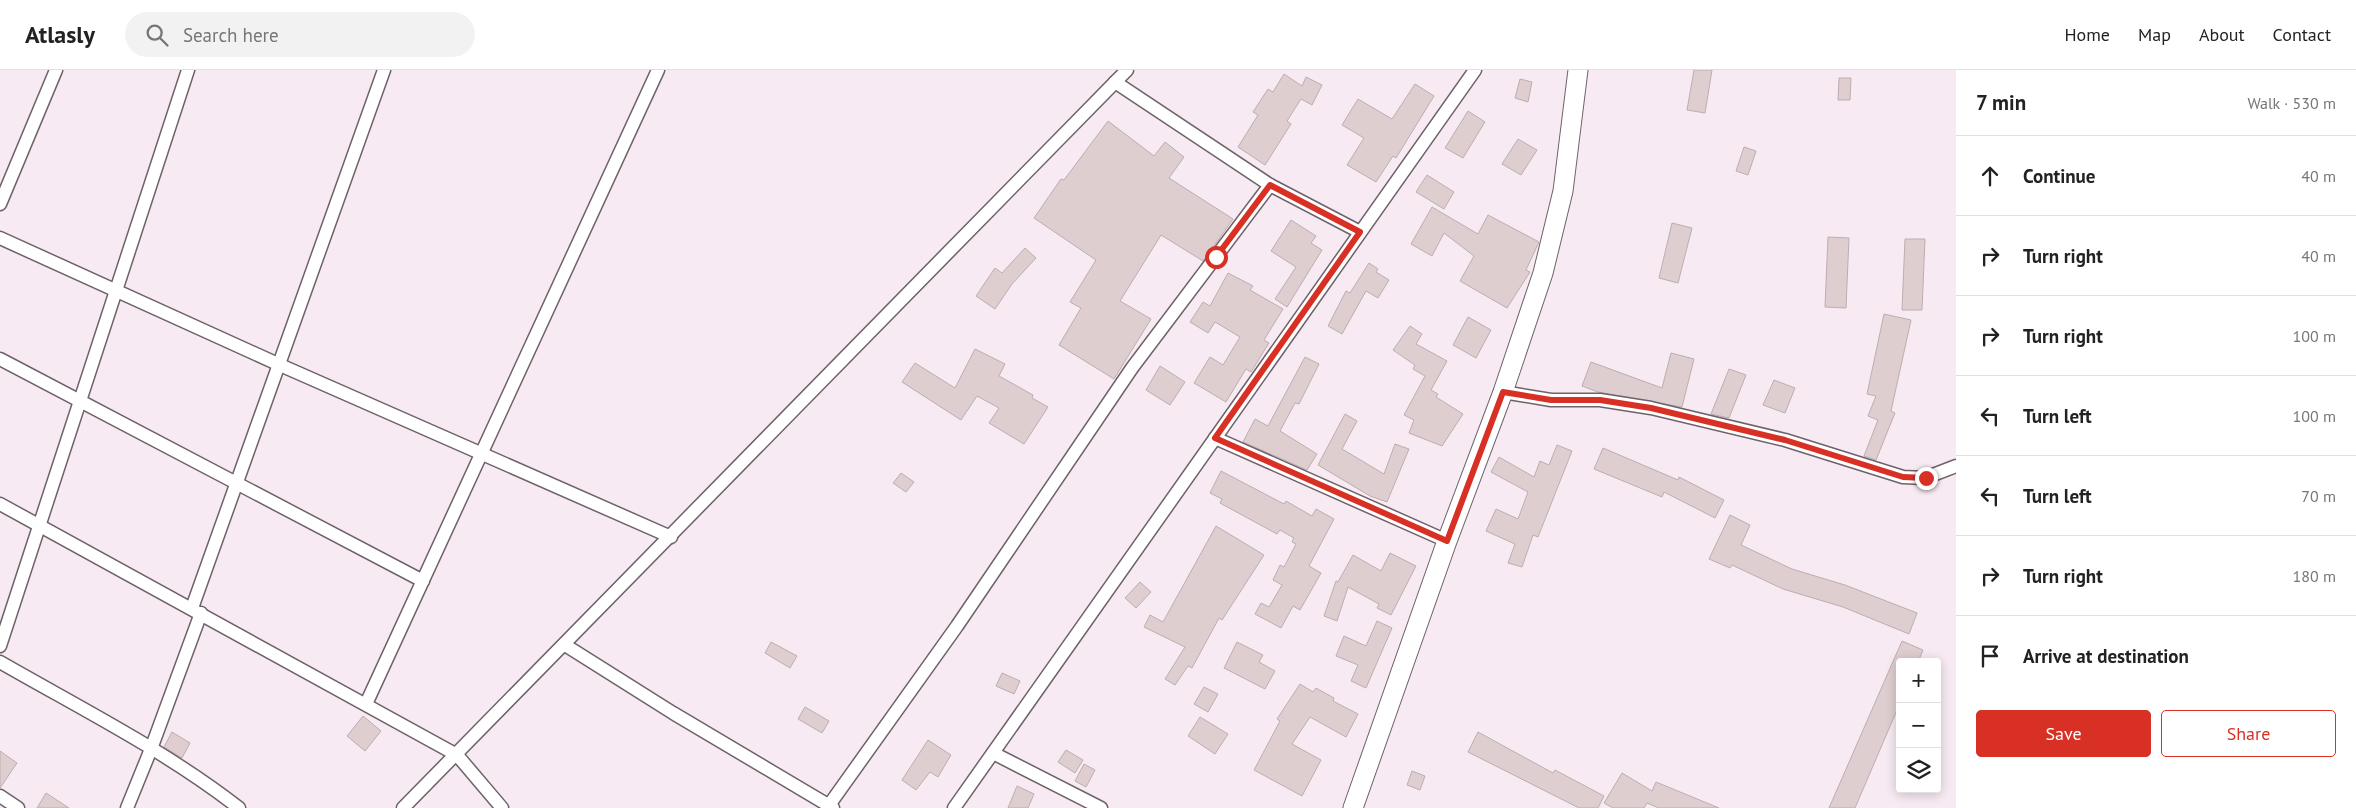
<!DOCTYPE html>
<html lang="en">
<head>
<meta charset="utf-8">
<style>
	:root { --surface:#fff; --page:#f2f2f2; --text:#222; --muted:#767676; --line:#e0e0e0; --accent:#d93025 }
	body { margin:0; font-family:"PT Sans",sans-serif; background:var(--page); color:var(--text) }
	.controls { position:absolute; right:15px; bottom:15px; display:grid; overflow:hidden; border-radius:5px; box-shadow:0 2px 12px #0003 }
	.controls button { width:45px; height:45px; display:grid; place-items:center; padding:0; border:0; border-bottom:1px solid var(--line); background:var(--surface); color:var(--text); font:25px sans-serif }
	.stop { position:absolute; width:15px; height:15px; margin:-11px; border:4px solid #d93025; border-radius:50%; background:#fff }
	.stop.end { background:#d93025; border-color:#fff; box-shadow:0 1px 5px #0008 }
	.list { margin:0; padding:0; list-style:none }
	h2 { display:flex; justify-content:space-between; align-items:center; height:65px; margin:0; padding:0 20px; font-size:21px }
	h2 small { font-size:16px; font-weight:400; color:var(--muted) }
	.list li { display:grid; grid-template-columns:32px 1fr auto; gap:15px; align-items:center; box-sizing:border-box; height:80px; padding:0 20px; border-top:1px solid var(--line) }
	.list b { display:block; font-size:19px; white-space:nowrap }
	.list em { font-size:16px; font-style:normal; color:var(--muted) }
	.actions { display:flex; gap:10px; padding:15px 20px }
	.actions a { flex:1; padding:11px 0; border:1px solid var(--accent); border-radius:5px; text-align:center; font-size:18px; color:var(--accent) }
	.actions .main { background:var(--accent); color:#fff }
	.icon { flex:none; width:28px; height:28px; fill:none; stroke:currentColor; stroke-width:2; stroke-linecap:round; stroke-linejoin:round }
	.map { position:relative; flex:none; width:1956px; height:738px; overflow:hidden }
	header { display:flex; align-items:center; gap:30px; box-sizing:border-box; height:70px; padding:0 25px; background:var(--surface); border-bottom:1px solid var(--line) }
	header strong { font-size:24px }
	nav { display:flex; gap:28px; margin-inline-start:auto; font-size:18px }
	.search { width:350px; height:45px; background:var(--page); display:flex; align-items:center; gap:12px; box-sizing:border-box; padding:0 18px; border-radius:28px; color:var(--muted); font-size:19px }
	main { display:flex }
	aside { flex:1; background:var(--surface) }
	.map>svg:first-child { display:block }
</style>
</head>
<body>
<header>
<strong>Atlasly</strong>
<div class="search"><svg class="icon" aria-label="search" viewBox="0 0 24 24"><circle cx="10" cy="10" r="6"/><path d="M15 15l6 6"/></svg>Search here</div>
<nav><a>Home</a><a>Map</a><a>About</a><a>Contact</a></nav>
</header>
<main>
<div class="map">
<svg width="1956" height="738" viewBox="0 0 1956 738">
	<rect width="100%" height="100%" fill="#f7eaf2"/>
	<g fill="#dfced0" stroke="#bdadaf">
		<path d="M1694 0H1712L1705 43 1687 40Z"/>
		<path d="M1284 4 1302 16 1306 7 1322 15 1312 35 1301 29 1287 51 1291 54 1265 95 1238 77 1258 45 1253 42 1268 19 1273 22Z"/>
		<path d="M1839 8H1851L1850 30H1838Z"/>
		<path d="M1520 9 1532 12 1528 32 1515 28Z"/>
		<path d="M1415 14 1434 26 1396 88 1393 86 1376 112 1347 95 1364 68 1342 55 1358 29 1392 49Z"/>
		<path d="M1468 41 1485 52 1463 88 1445 78Z"/>
		<path d="M1108 51 1154 86 1165 72 1184 87 1169 108 1233 149 1203 191 1161 165 1120 231 1151 249 1114 309 1059 275 1081 238 1070 232 1096 190 1034 148 1061 109 1064 110Z"/>
		<path d="M1518 69 1537 80 1521 105 1502 94Z"/>
		<path d="M1744 77 1756 81 1748 105 1736 101Z"/>
		<path d="M1427 105 1454 122 1444 139 1416 122Z"/>
		<path d="M1432 137 1478 164 1488 145 1539 172 1526 200 1530 202 1507 238 1460 211 1474 186 1444 163 1432 186 1411 174Z"/>
		<path d="M1291 150 1316 166 1311 173 1322 180 1287 237 1275 229 1296 197 1271 181Z"/>
		<path d="M1672 153 1692 158 1678 213 1659 208Z"/>
		<path d="M1828 167 1849 168 1846 238 1825 237Z"/>
		<path d="M1905 169H1925L1922 240H1902Z"/>
		<path d="M1025 178 1036 188 1012 214 995 239 976 226 995 198 1002 203Z"/>
		<path d="M1369 193 1378 199 1376 202 1389 210 1378 228 1366 221 1342 264 1328 256 1346 221 1350 223Z"/>
		<path d="M1228 203 1253 216 1250 220 1283 239 1264 270 1269 273 1251 302 1246 299 1226 332 1194 313 1210 287 1223 295 1240 267 1215 252 1208 263 1190 252 1203 232 1210 236Z"/>
		<path d="M1884 244 1911 250 1891 341 1895 343 1876 390 1864 386 1878 350 1868 346 1876 326 1867 324Z"/>
		<path d="M1468 247 1491 260 1476 288 1453 275Z"/>
		<path d="M1410 256 1422 264 1416 274 1447 291 1431 320 1438 324 1436 327 1463 344 1442 376 1409 363 1414 350 1404 345 1425 306 1413 299 1415 295 1393 280Z"/>
		<path d="M975 279 1005 294 999 306 1033 325 1032 328 1048 337 1024 374 989 353 999 338 977 326 961 350 902 312 915 293 955 318Z"/>
		<path d="M1671 283 1694 289 1682 337 1598 322 1582 316 1591 292 1662 318Z"/>
		<path d="M1305 287 1319 294 1299 334 1295 333 1280 361 1317 384 1307 400 1243 372 1255 349 1268 356Z"/>
		<path d="M1160 296 1185 312 1170 335 1146 320Z"/>
		<path d="M1729 299 1746 305 1729 348 1711 344Z"/>
		<path d="M1774 310 1795 318 1785 343 1763 335Z"/>
		<path d="M1345 344 1357 351 1342 379 1384 404 1395 374 1409 379 1387 432 1370 426 1318 395Z"/>
		<path d="M1557 375 1572 381 1538 467 1533 465 1522 497 1508 493 1515 474 1486 461 1496 439 1518 449 1528 422 1491 402 1499 387 1534 407 1540 391 1549 395Z"/>
		<path d="M1603 378 1678 410 1679 407 1724 430 1715 448 1664 422 1662 427 1594 399Z"/>
		<path d="M1221 401 1284 434 1286 431 1312 446 1316 439 1334 449 1309 496 1321 503 1300 540 1293 536 1281 558 1255 544 1261 533 1269 537 1282 515 1273 510 1280 495 1284 497 1296 474 1292 472 1294 468 1280 460 1277 464 1220 433 1222 429 1210 423Z"/>
		<path d="M901 403 914 412 906 422 893 413Z"/>
		<path d="M1730 445 1750 455 1741 475 1792 499 1845 515 1917 543 1909 564 1843 537 1783 519 1732 495 1730 498 1709 489Z"/>
		<path d="M1216 456 1264 485 1222 550 1219 548 1192 598 1188 596 1175 615 1165 609 1185 577 1144 557 1150 545 1163 552Z"/>
		<path d="M1390 483 1416 496 1391 545 1377 538 1379 534 1348 517 1337 551 1324 546 1336 511 1338 512 1353 485 1381 501Z"/>
		<path d="M1140 512 1151 522 1136 538 1125 528Z"/>
		<path d="M1377 551 1392 558 1366 618 1351 611 1358 595 1336 586 1344 566 1366 576Z"/>
		<path d="M1902 571 1923 580 1918 592H1900V633L1855 738H1829Z"/>
		<path d="M771 572 797 586 790 598 765 583Z"/>
		<path d="M1237 572 1263 585 1259 592 1275 601 1265 619 1224 598Z"/>
		<path d="M1002 603 1020 611 1014 624 996 616Z"/>
		<path d="M1300 614 1313 622 1316 618 1334 628 1333 631 1358 644 1346 667 1310 647 1292 674 1321 690 1302 726 1254 700 1280 651 1277 649Z"/>
		<path d="M1204 617 1218 624 1208 642 1194 634Z"/>
		<path d="M805 637 829 651 822 663 798 649Z"/>
		<path d="M363 646 381 661 365 681 347 666Z"/>
		<path d="M1200 647 1228 664 1215 684 1188 666Z"/>
		<path d="M172 662 190 673 182 688 164 677Z"/>
		<path d="M1478 662 1553 703 1555 700 1604 726 1598 738H1579L1468 682Z"/>
		<path d="M928 670 951 685 938 707 930 702 916 720 902 710Z"/>
		<path d="M1066 680 1083 690 1075 703 1058 692Z"/>
		<path d="M0 681 17 693 0 718Z"/>
		<path d="M1084 694 1095 700 1086 717 1075 711Z"/>
		<path d="M1412 701 1425 706 1420 720 1407 715Z"/>
		<path d="M1622 703 1652 721 1656 712 1719 738H1659L1647 733 1644 738H1613L1604 733Z"/>
		<path d="M1017 716 1034 724 1028 738H1008Z"/>
		<path d="M46 723 69 738H37Z"/>
	</g>
	<g fill="none" stroke-linecap="round" stroke-linejoin="round">
		<g stroke="#6d6269" stroke-width="15">
			<g id="minor">
				<path d="M1115 12 1270 115 1360 162"/>
				<path d="M0 134 56 0"/>
				<path d="M0 168 280 295 671 467"/>
				<path d="M0 289 423 511"/>
				<path d="M1503 322 1551 330H1600L1651 338 1785 370 1903 407 1925 408 1956 396"/>
				<path d="M1215 368 1447 471"/>
				<path d="M0 434 457 685 502 738"/>
				<path d="M192 538 384 0"/>
				<path d="M565 575 673 643 833 738"/>
				<path d="M0 576 188 0"/>
				<path d="M0 592C80 638 166 681 239 738"/>
				<path d="M366 634 658 0"/>
				<path d="M993 683 1101 738"/>
				<path d="M0 726 18 738"/>
				<path d="M127 738 151 679 201 543"/>
				<path d="M403 738 1127 0"/>
				<path d="M827 738 957 556 1132 298 1270 115"/>
				<path d="M954 738 1475 0"/>
			</g>
		</g>
		<g stroke="#6d6269" stroke-width="21">
			<path id="secondary" d="M1353 738 1447 471 1503 322 1543 203 1563 121 1578 0"/>
		</g>
		<use href="#minor" stroke="#fff" stroke-width="12"/>
		<use href="#secondary" stroke="#fff" stroke-width="19"/>
	</g>
	<g fill="none" stroke-linecap="round" stroke-linejoin="round">
		<path stroke="#d93025" stroke-width="6" d="M1216 187 1270 115 1360 162 1215 368 1447 471 1503 322 1551 330H1600L1651 338 1785 370 1903 407 1926 408"/>
	</g>
</svg>
<div class="controls">
<button>+</button>
<button>−</button>
<button><svg class="icon" aria-label="layers" viewBox="0 0 24 24"><path d="M12 4l9 5-9 5-9-5zM3 14l9 5 9-5"/></svg></button>
</div>
<div class="stop" style="left:1216px;top:187px"></div>
<div class="stop end" style="left:1926px;top:408px"></div>
</div>
<aside>
<h2>7 min<small>Walk · 530 m</small></h2>
<ul class="list">
<li><svg class="icon" aria-label="ahead" viewBox="0 0 24 24"><path d="M12 20V5M6 11l6-6 6 6"/></svg><div><b>Continue</b></div><em>40 m</em></li>
<li><svg class="icon" aria-label="right" viewBox="0 0 24 24"><path d="M7 20v-9h11M14 6l5 5-5 5"/></svg><div><b>Turn right</b></div><em>40 m</em></li>
<li><svg class="icon" aria-label="right" viewBox="0 0 24 24"><path d="M7 20v-9h11M14 6l5 5-5 5"/></svg><div><b>Turn right</b></div><em>100 m</em></li>
<li><svg class="icon" aria-label="left" viewBox="0 0 24 24"><path d="M17 20v-9H6M10 6l-5 5 5 5"/></svg><div><b>Turn left</b></div><em>100 m</em></li>
<li><svg class="icon" aria-label="left" viewBox="0 0 24 24"><path d="M17 20v-9H6M10 6l-5 5 5 5"/></svg><div><b>Turn left</b></div><em>70 m</em></li>
<li><svg class="icon" aria-label="right" viewBox="0 0 24 24"><path d="M7 20v-9h11M14 6l5 5-5 5"/></svg><div><b>Turn right</b></div><em>180 m</em></li>
<li><svg class="icon" aria-label="arrive" viewBox="0 0 24 24"><path d="M6 21V4h12l-3 4 3 4H6"/></svg><div><b>Arrive at destination</b></div></li>
</ul>
<div class="actions"><a class="main">Save</a><a>Share</a></div>
</aside>
</main>
</body>
</html>
